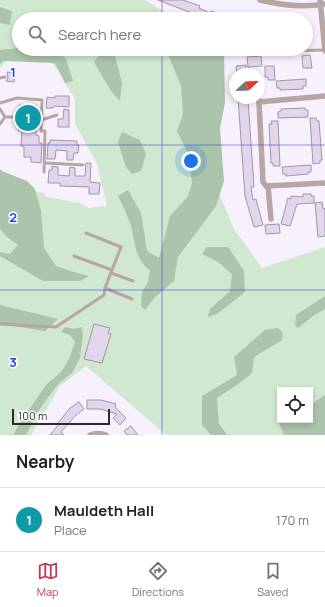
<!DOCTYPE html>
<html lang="en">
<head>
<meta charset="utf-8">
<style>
	:root { --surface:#fff; --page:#f6f6f6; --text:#222; --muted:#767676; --line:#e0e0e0; --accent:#ca394f }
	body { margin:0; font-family:Manrope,sans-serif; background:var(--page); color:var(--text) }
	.controls { position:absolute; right:12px; bottom:12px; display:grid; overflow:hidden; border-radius:0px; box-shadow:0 2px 6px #0003 }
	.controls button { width:36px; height:36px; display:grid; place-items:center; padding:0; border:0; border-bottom:1px solid var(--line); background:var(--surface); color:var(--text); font:20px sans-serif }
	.compass { position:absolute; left:229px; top:68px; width:36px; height:36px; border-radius:50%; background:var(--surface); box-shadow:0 2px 6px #0003; rotate:67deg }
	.scale { position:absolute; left:12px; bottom:10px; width:98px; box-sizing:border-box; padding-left:4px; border:2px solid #2e2a31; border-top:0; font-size:11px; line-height:14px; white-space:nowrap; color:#2e2a31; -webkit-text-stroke:3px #fff; paint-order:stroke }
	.you { position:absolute; left:191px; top:161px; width:14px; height:14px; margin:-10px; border:3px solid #fff; border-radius:50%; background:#1a73e8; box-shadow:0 0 0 6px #1a73e833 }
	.badge { display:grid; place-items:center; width:26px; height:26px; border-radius:50%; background:var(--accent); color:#fff; font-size:13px; font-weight:700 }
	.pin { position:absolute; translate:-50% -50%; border:2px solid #fff; box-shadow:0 1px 4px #0006 }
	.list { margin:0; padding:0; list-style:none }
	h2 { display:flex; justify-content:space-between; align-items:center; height:52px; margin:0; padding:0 16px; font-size:17px }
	h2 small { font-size:13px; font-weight:400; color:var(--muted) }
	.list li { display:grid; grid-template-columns:26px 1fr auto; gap:12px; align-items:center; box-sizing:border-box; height:64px; padding:0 16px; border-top:1px solid var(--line) }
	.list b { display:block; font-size:15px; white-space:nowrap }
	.list p { margin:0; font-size:13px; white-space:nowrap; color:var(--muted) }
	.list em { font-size:13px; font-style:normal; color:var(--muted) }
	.icon { flex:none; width:22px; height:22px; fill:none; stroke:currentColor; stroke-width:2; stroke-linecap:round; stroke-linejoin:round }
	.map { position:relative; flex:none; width:325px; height:435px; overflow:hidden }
	.search { position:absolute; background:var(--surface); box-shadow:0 2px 6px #0003; left:12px; right:12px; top:12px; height:44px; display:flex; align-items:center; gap:10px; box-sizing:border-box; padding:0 14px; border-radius:22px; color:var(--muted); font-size:15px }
	.sheet { height:116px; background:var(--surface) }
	nav { display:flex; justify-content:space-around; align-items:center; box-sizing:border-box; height:56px; border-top:1px solid var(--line); background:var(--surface); font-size:11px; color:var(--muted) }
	nav a { display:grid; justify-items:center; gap:2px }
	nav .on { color:var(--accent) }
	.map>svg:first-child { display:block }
</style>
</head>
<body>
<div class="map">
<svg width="325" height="435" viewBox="0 0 325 435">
	<rect width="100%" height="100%" fill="#f7f1fd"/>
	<path fill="#d0e7d0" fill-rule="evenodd" d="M0 0H145L176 19H19V49H201L209 169 234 229 262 268 325 247V435H166L86 366 60 386 31 435H0V181L23 189 44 193 47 197 80 203 88 208 107 206 97 164 75 124V99L54 65 46 60 8 59 0 68ZM280 390H310V420H280Z"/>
	<g fill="#abc4ab">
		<path d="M0 7 12 11 10 25 0 23Z"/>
		<path d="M19 48 56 49 66 59 73 81 65 83 55 63 3 61 0 64V50Z"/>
		<path d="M104 49H111L115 56 122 83 120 101 111 91 94 62Z"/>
		<path d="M166 49 224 50 225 103 220 128 224 181 216 206 178 257 174 281 154 298 145 310 141 306 142 292 148 282 150 271C134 257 136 245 131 226 128 216 123 206 118 196L128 190 141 213 147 251 159 258 170 216 188 196 192 183 188 154 177 131 183 114 181 86Z"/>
		<path d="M122 132 140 140 146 154 141 171 132 174 126 167 118 142Z"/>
		<path d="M0 169 2 171 27 181 35 189 41 211 44 248 56 266 70 271 89 276 80 281H43L0 256V252L10 254 18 245 7 237 0 229Z"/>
		<path d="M207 247H228L244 271 245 292 217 314 208 317 210 309 230 291 232 274 218 262 202 254Z"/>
		<path d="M325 296V309L313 316 298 328 295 325 296 315Z"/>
		<path d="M0 305 58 319 45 331 0 324Z"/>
		<path d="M65 327 74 329 82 327 83 336 80 358 72 373 58 384 39 410 26 435H13L21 421 47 384 61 372 69 359 75 342 70 335 61 332Z"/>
		<path d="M278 328 283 333 282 340 254 357 252 373 237 385 217 398 219 424 227 435H211L202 425V396L237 375 234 357 265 330Z"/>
		<path d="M325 395V435H284L277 418 280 417V420H310V405Z"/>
	</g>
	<g fill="#e1d6eb" stroke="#a096a9">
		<path d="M158 0H183L200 6 199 8 210 13 211 11 218 13 216 19H207Z"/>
		<path d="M310 55 312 68H303L302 56Z"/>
		<path d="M261 56 262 66 248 67 247 57Z"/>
		<path d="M246 65V74H237L236 66Z"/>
		<path d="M265 66H274L275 80H268V77H265Z"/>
		<path d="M7 72 15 73 14 82 6 81 8 78Z"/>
		<path d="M306 79V86H303V89L280 90V88H277L276 81Z"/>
		<path d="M55 96H69V107L54 106 53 108H46L47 97 55 98Z"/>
		<path d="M238 98H245V101L248 100 254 187H251L252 194 253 200 256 199 263 225 254 227 245 196Z"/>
		<path d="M19 105 37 106 36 135 39 136V143H42L41 163 31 162V157H24V147L21 146 22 131 18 130Z"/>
		<path d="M305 108V110H308V117L278 118V112L281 111V109Z"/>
		<path d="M64 109 69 110V127H58V119H63Z"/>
		<path d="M310 118H316L317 121H319L322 160H320V163L313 164Z"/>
		<path d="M271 121H278L280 166H273V163H271L269 124H272Z"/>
		<path d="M50 140 77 141V145H79L78 153H74L73 160H67V151L56 150 55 159H47L48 143H50Z"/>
		<path d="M86 163H91L90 182 100 183 99 194H89V187L60 186V183H48L49 170H52V166L58 167V175L69 176 70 167 75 168V176H85Z"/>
		<path d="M311 165V172H308V174L286 176V174H283L282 167Z"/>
		<path d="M303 194H311V196H314V203L297 204 290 226 281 224 288 198 291 199V196L303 197Z"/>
		<path d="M322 202 323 209 325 208V236L318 237 315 203Z"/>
		<path d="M279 224 280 233 266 234 265 225Z"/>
		<path d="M94 324 110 328 108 333 111 334 102 363 84 359Z"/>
		<path d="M87 400H101L116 404 115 407 126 418 120 425 113 418 117 414 100 409H87Z"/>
		<path d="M79 402 84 409 76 415 61 432 64 435H50L59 424 58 423 70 408Z"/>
		<path d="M131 426 138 435H127L124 431Z"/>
	</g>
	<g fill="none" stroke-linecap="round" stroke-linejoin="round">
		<g stroke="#b7a6a3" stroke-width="3">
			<path d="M280 51 325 50"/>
			<path d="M0 78 5 77"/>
			<path d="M0 103 17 98 42 100 41 131H45L44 172"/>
			<path d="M0 109 5 117"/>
			<path d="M41 120 57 115"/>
			<path d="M0 124 5 117H12"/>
			<path d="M45 163 83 165"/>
			<path d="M74 256 112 270"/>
			<path d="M111 273 133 281"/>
			<path d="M105 288 132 299"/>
			<path d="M0 324 56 327 104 295 105 288 121 247 86 233"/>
		</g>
		<g stroke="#b7a6a3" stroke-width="5.5">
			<path d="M260 0C281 5 303 8 325 4"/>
			<path d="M320 0 325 51"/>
			<path d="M258 98 259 102 263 182 266 186 325 183"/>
			<path d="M259 102 325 96"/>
			<path d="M268 186 271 219"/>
			<path d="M90 435C95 433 101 433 106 435"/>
		</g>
	</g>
	<path fill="none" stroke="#1d4ed8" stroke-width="1" stroke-opacity="0.55" d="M162 0V19M162 49V435M0 145H325M0 290H325"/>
	<g font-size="13" text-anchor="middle" font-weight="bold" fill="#1d4ed8" stroke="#fff" stroke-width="3" stroke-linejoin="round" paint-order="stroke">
		<text x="13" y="77">1</text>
		<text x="13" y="222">2</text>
		<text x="13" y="367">3</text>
	</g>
</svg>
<div class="controls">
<button><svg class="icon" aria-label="locate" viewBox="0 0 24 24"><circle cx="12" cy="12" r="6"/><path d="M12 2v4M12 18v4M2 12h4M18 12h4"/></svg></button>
</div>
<svg class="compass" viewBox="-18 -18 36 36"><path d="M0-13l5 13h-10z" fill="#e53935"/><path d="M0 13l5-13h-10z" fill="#767676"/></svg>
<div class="scale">100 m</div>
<div class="you"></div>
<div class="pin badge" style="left:28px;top:118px;background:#0f9aa8">1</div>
<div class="search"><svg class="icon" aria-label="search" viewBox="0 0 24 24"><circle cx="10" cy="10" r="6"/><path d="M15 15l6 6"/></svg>Search here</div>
</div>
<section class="sheet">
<h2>Nearby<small></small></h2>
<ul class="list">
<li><span class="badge" style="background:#0f9aa8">1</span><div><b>Mauldeth Hall</b><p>Place</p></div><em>170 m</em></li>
</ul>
</section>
<nav>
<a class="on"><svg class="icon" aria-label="map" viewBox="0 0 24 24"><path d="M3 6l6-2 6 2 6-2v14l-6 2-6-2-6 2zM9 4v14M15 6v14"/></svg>Map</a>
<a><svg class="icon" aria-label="directions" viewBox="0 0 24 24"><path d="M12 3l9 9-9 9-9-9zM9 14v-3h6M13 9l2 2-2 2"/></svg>Directions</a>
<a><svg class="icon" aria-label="saved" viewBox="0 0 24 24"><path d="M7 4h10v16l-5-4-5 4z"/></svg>Saved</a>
</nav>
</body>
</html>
